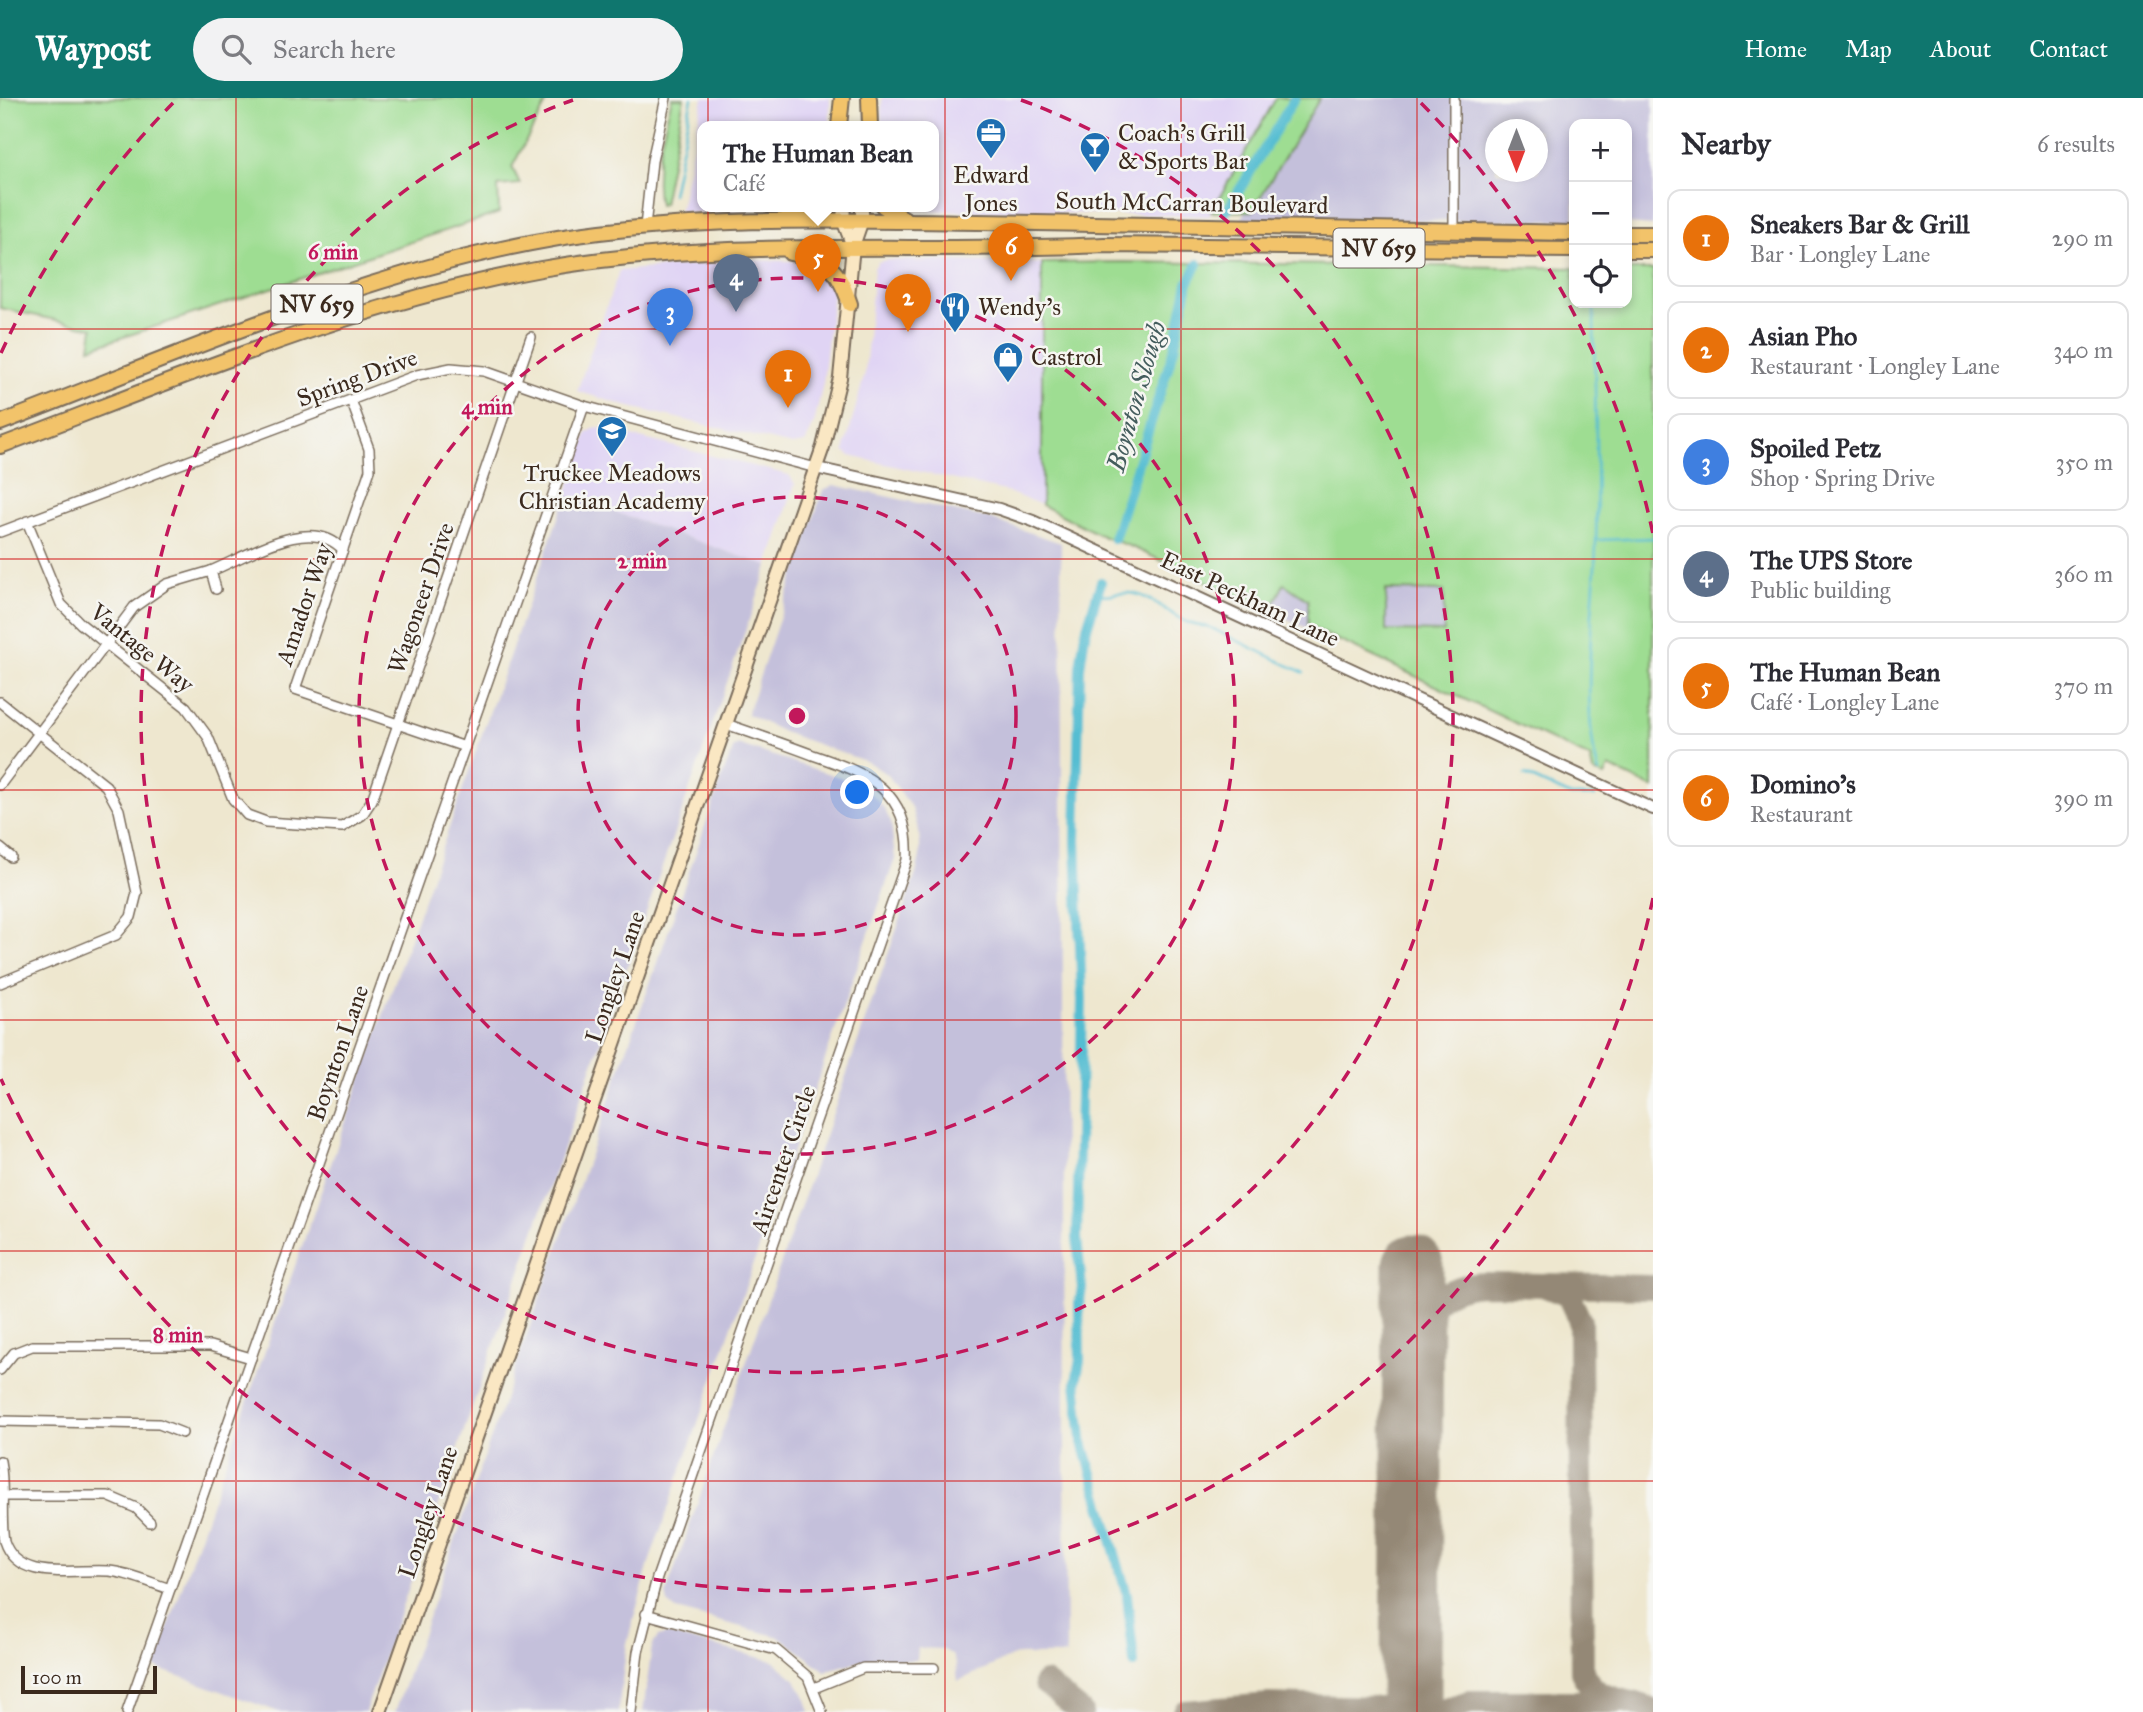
<!DOCTYPE html>
<html lang="en">
<head>
<meta charset="utf-8">
<style>
	:root { --surface:#fff; --page:#f2f2f3; --text:#2b2b33; --muted:#7c7c81; --line:#e1e1e2; --accent:#0f766e }
	body { margin:0; font-family:"IM FELL Great Primer",serif; background:var(--page); color:var(--text) }
	.controls { position:absolute; right:21px; top:21px; display:grid; overflow:hidden; border-radius:14px; box-shadow:0 4px 10px #0003 }
	.controls button { width:63px; height:63px; display:grid; place-items:center; padding:0; border:0; border-bottom:2px solid var(--line); background:var(--surface); color:var(--text); font:35px sans-serif }
	.compass { position:absolute; left:1485px; top:21px; width:63px; height:63px; border-radius:50%; background:var(--surface); box-shadow:0 4px 10px #0003; rotate:180deg }
	.scale { position:absolute; left:21px; bottom:18px; width:136px; box-sizing:border-box; padding-left:7px; border:4px solid #3b2a1e; border-top:0; font-size:19px; line-height:24px; white-space:nowrap; color:#3b2a1e; -webkit-text-stroke:5px #f6f6f2; paint-order:stroke }
	.you { position:absolute; left:858px; top:695px; width:24px; height:24px; margin:-18px; border:5px solid #fff; border-radius:50%; background:#1a73e8; box-shadow:0 0 0 10px #1a73e833 }
	.badge { display:grid; place-items:center; width:46px; height:46px; border-radius:50%; background:var(--accent); color:#fff; font-size:23px; font-weight:700 }
	.pin { position:absolute; translate:-50% -58px; filter:drop-shadow(0 2px 4px #0008) }
	.pin::after { content:''; position:absolute; top:37px; width:24px; height:21px; background:inherit; clip-path:polygon(0 0,100% 0,50% 100%) }
	.popup { position:absolute; left:697px; top:23px; width:242px; height:91px; box-sizing:border-box; display:grid; place-content:center; border-radius:14px; background:var(--surface); filter:drop-shadow(0 2px 5px #0005); font-size:23px; white-space:nowrap; color:var(--muted) }
	.popup b { font-size:26px; color:var(--text) }
	.popup::after { content:''; position:absolute; left:50%; top:100%; margin-left:-14px; border:14px solid transparent; border-top-color:var(--surface) }
	.list { margin:0; padding:0; list-style:none }
	h2 { display:flex; justify-content:space-between; align-items:center; height:91px; margin:0; padding:0 28px; font-size:30px }
	h2 small { font-size:23px; font-weight:400; color:var(--muted) }
	.list li { display:grid; grid-template-columns:46px 1fr auto; gap:21px; align-items:center; box-sizing:border-box; height:98px; margin:0 14px 14px; padding:0 14px; border:2px solid var(--line); border-radius:14px }
	.list b { display:block; font-size:26px; white-space:nowrap }
	.list p { margin:0; font-size:23px; white-space:nowrap; color:var(--muted) }
	.list em { font-size:23px; font-style:normal; color:var(--muted) }
	.icon { flex:none; width:38px; height:38px; fill:none; stroke:currentColor; stroke-width:2; stroke-linecap:round; stroke-linejoin:round }
	.map { position:relative; flex:none; width:1653px; height:1614px; overflow:hidden }
	header { display:flex; align-items:center; gap:42px; box-sizing:border-box; height:98px; padding:0 35px; background:var(--accent); color:#fff }
	header strong { font-size:33px }
	nav { display:flex; gap:38px; margin-inline-start:auto; font-size:24px }
	.search { width:490px; height:63px; background:var(--page); display:flex; align-items:center; gap:18px; box-sizing:border-box; padding:0 24px; border-radius:38px; color:var(--muted); font-size:26px }
	main { display:flex }
	aside { flex:1; background:var(--surface) }
	.map>svg:first-child { display:block }
</style>
</head>
<body>
<header>
<strong>Waypost</strong>
<div class="search"><svg class="icon" aria-label="search" viewBox="0 0 24 24"><circle cx="10" cy="10" r="6"/><path d="M15 15l6 6"/></svg>Search here</div>
<nav><a>Home</a><a>Map</a><a>About</a><a>Contact</a></nav>
</header>
<main>
<div class="map">
<svg width="1653" height="1614" viewBox="0 0 1653 1614">
	<rect width="100%" height="100%" fill="#f6f6f2"/>
	<filter id="ink" filterUnits="userSpaceOnUse"><feTurbulence type="fractalNoise" baseFrequency=".0143" numOctaves="2"/><feDisplacementMap in="SourceGraphic" scale="14" xChannelSelector="R" yChannelSelector="G"/><feConvolveMatrix kernelMatrix="1 2 1 2 8 2 1 2 1" color-interpolation-filters="sRGB"/></filter>
	<filter id="wash" filterUnits="userSpaceOnUse"><feTurbulence type="fractalNoise" baseFrequency=".00686" numOctaves="4" result="noise"/><feDisplacementMap in="SourceGraphic" scale="28" xChannelSelector="R" yChannelSelector="G"/><feGaussianBlur stdDeviation="1.57" result="paint"/><feColorMatrix in="noise" values="0 0 0 0 0 0 0 0 0 0 0 0 0 0 0 0 0 1.4 0 .05"/><feComposite in="paint" operator="in"/></filter>
	<g filter="url(#wash)">
		<rect width="100%" height="100%" fill="#eee7cf"/>
		<g fill="#e0d4f4">
			<path d="M703 0H830V28H702V108H805L679 116Z"/>
			<path d="M882 0H1276L1209 118 902 112 898 108H934V28H881Z"/>
			<path d="M743 162 793 163 812 168 826 173 834 186 823 285 814 326 805 345 792 347 626 308 577 293 619 173Z"/>
			<path d="M886 162 1042 165V407L1005 393 850 358 844 353 865 275 874 170 878 164Z"/>
			<path d="M596 329 789 377 795 386 768 468 566 397 587 335Z"/>
		</g>
		<g fill="#c4c0db" fill-rule="evenodd">
			<path d="M1314 0H1653V128L1627 126V26H1574V123L1241 122ZM1496 32H1538V74H1496Z"/>
			<path d="M834 387 987 420 1061 445 1066 1557H1016L958 1583 956 1565 952 1557 943 1551 918 1550 917 1561 914 1562 860 1563 825 1573 780 1539 676 1512 668 1505 666 1496 916 776 920 758V738L912 710 888 677 868 664 783 634 747 616 823 392Z"/>
			<path d="M566 397 768 468 365 1614H279L154 1569Z"/>
			<path d="M1283 486 1308 502 1309 531 1270 513Z"/>
			<path d="M1386 492 1445 493 1444 534H1386Z"/>
			<path d="M740 647 839 679 870 695 882 707 891 724 895 761 650 1462 627 1545 618 1614H395L724 674 734 649Z"/>
			<path d="M668 1536 773 1563 794 1580 804 1595 810 1614H643L652 1548 658 1539Z"/>
		</g>
		<g fill="#9edd92" stroke="#6c8458" stroke-width="2" fill-rule="evenodd">
			<path d="M0 0H549L512 69 520 86 498 88 499 115 90 250 93 230 0 210Z"/>
			<path d="M672 0H684L663 106 659 107C652 71 663 35 672 0Z"/>
			<path d="M1276 0H1320L1252 113 1211 114Z"/>
			<path d="M1124 164 1574 170V205H1627V172H1653V690L1609 669 1605 678 1593 674 1590 660 1308 528V502L1284 486 1270 513 1132 449 1104 439 1042 407V165ZM1386 492 1444 493V534L1386 533Z"/>
		</g>
		<g fill="none" stroke-linecap="round" stroke-linejoin="round">
			<g stroke="#55bdd2" stroke-width="2.5">
				<path d="M672 96 692 0"/>
				<path d="M1594 205C1594 285 1598 366 1596 446 1594 514 1580 610 1599 675"/>
				<path d="M1597 442 1653 440"/>
				<path d="M1097 496C1110 499 1123 492 1136 496 1161 502 1181 530 1207 528L1304 575"/>
				<path d="M1525 677 1571 698H1595"/>
			</g>
			<g stroke="#55bdd2" stroke-width="10">
				<path d="M1226 114 1295 0"/>
				<path d="M1114 441 1174 251 1188 185 1198 166"/>
				<path d="M1101 484 1085 536 1080 569 1076 743 1082 902 1077 1140 1082 1190 1079 1206 1080 1262 1076 1284 1082 1341 1127 1497 1134 1565"/>
			</g>
			<g stroke="#948876" stroke-width="24">
				<path d="M1543 1187 1568 1197 1580 1223 1582 1573C1596 1608 1626 1597 1653 1613"/>
				<path d="M1413 1249C1421 1210 1443 1187 1485 1186L1653 1189"/>
				<path d="M1045 1585 1081 1614"/>
				<path d="M1185 1614 1269 1607 1411 1611"/>
				<path d="M1440 1614 1470 1604H1615"/>
			</g>
			<path stroke="#948876" stroke-width="61" d="M1411 1614 1413 1167"/>
		</g>
	</g>
	<g filter="url(#ink)">
		<g fill="none" stroke-linecap="round" stroke-linejoin="round">
			<g stroke="#7a6c5c" stroke-width="12">
				<g id="minor">
					<path d="M1454 0V133"/>
					<path d="M645 129 652 63 666 0"/>
					<path d="M351 302 369 351 370 372 295 591 465 649"/>
					<path d="M27 423 61 506 81 526 186 609 208 639 233 701 247 717 266 724 342 729 362 717 372 702 531 239"/>
					<path d="M0 434 417 277 451 270 484 273 584 308 816 370"/>
					<path d="M216 491 211 473C248 458 311 416 343 452"/>
					<path d="M0 604 106 688 119 712 137 795 131 819 116 837 0 885"/>
					<path d="M0 687 134 509 167 486 211 473"/>
					<path d="M0 750 11 759"/>
					<path d="M0 1272 14 1255 32 1248H210L251 1260"/>
					<path d="M0 1323 159 1326 182 1335"/>
					<path d="M0 1363C5 1389 0 1418 4 1443 18 1486 75 1470 109 1473 130 1475 151 1485 170 1491"/>
					<path d="M2 1398H108L136 1410 150 1424"/>
					<path d="M646 1516 776 1552 808 1579 822 1614"/>
					<path d="M814 1590 863 1570H934"/>
					<path d="M127 1614 584 308"/>
					<path d="M631 1614 638 1554 657 1480 907 762C911 693 869 676 813 657 784 646 755 636 726 626"/>
				</g>
			</g>
			<g stroke="#7a6c5c" stroke-width="14">
				<path id="tertiary" d="M816 370 999 411 1033 423 1653 711"/>
			</g>
			<g stroke="#7a6c5c" stroke-width="16">
				<g id="secondary">
					<path d="M844 108 843 122 853 148"/>
					<path d="M380 1614 823 349 840 280 853 148 862 122V108"/>
				</g>
			</g>
			<g stroke="#7a6c5c" stroke-width="18">
				<g id="primary">
					<path d="M869 0 870 28"/>
					<path d="M839 28 842 0"/>
					<path d="M883 108 905 121"/>
					<path d="M788 118 816 108"/>
					<path d="M1627 136H1653"/>
					<path d="M1627 152H1653"/>
					<path d="M790 155C829 163 837 168 850 206"/>
					<path d="M0 325C181 256 367 172 558 140 697 118 837 122 977 124 1176 126 1375 132 1574 135"/>
					<path d="M0 348C178 281 354 205 541 171 728 138 916 156 1104 147L1574 152"/>
				</g>
			</g>
			<use href="#minor" stroke="#fff" stroke-width="9"/>
			<use href="#tertiary" stroke="#fff" stroke-width="10"/>
			<use href="#secondary" stroke="#fae7c3" stroke-width="12"/>
			<use href="#primary" stroke="#f2c36a" stroke-width="14"/>
		</g>
	</g>
	<path fill="none" stroke="#d62828" stroke-width="2" stroke-opacity="0.55" d="M236 0V1614M472 0V1614M708 0V1614M945 0V1614M1181 0V1614M1417 0V1614M0 231H1653M0 461H1653M0 692H1653M0 922H1653M0 1153H1653M0 1383H1653"/>
	<g fill="none" stroke="#c2185b" stroke-width="3.5" stroke-dasharray="12 9">
		<circle cx="797" cy="618" r="219"/>
		<circle cx="797" cy="618" r="438"/>
		<path d="M1021 2A656 656 0 1 1 573 2"/>
		<path d="M1653 800A875 875 0 0 1 1 981M1 255A875 875 0 0 1 173 5M1421 5A875 875 0 0 1 1653 436"/>
	</g>
	<defs>
		<g id="office-pin" transform="scale(1.575)"><path d="M0 17L-7.5 6A9.5 9.5 0 1 1 7.5 6Z" fill="#1f6fb2" stroke="#f6f6f2"/><path d="M-6-3h4V-5.5h4V-3h4V5H-6ZM-1-4.5V-3h2v-1.5ZM-6 0V1H6V0Z" fill="#fff"/></g>
		<g id="bar-pin" transform="scale(1.575)"><path d="M0 17L-7.5 6A9.5 9.5 0 1 1 7.5 6Z" fill="#1f6fb2" stroke="#f6f6f2"/><path d="M-6-5H6L.8 .8V4.5H3.5V6h-7V4.5H-.8V.8Z" fill="#fff"/></g>
		<g id="restaurant-pin" transform="scale(1.575)"><path d="M0 17L-7.5 6A9.5 9.5 0 1 1 7.5 6Z" fill="#1f6fb2" stroke="#f6f6f2"/><path d="M-5-6h1v4h1v-4h1v4h1v-4h1v5L-1.5 .5V6h-2V.5L-5-1ZM5-6V6H3V1.5H1.5Q1.5-4 5-6Z" fill="#fff"/></g>
		<g id="shop-pin" transform="scale(1.575)"><path d="M0 17L-7.5 6A9.5 9.5 0 1 1 7.5 6Z" fill="#1f6fb2" stroke="#f6f6f2"/><path d="M-5-2.5h2.3a2.7 3.5 0 0 1 5.4 0H5L5.5 6h-11ZM-1.5-2.5h3a1.5 2.3 0 0 0-3 0Z" fill="#fff"/></g>
		<g id="school-pin" transform="scale(1.575)"><path d="M0 17L-7.5 6A9.5 9.5 0 1 1 7.5 6Z" fill="#1f6fb2" stroke="#f6f6f2"/><path d="M0-5L7-2L0 1L-7-2ZM-4 1L0 2.5L4 1V4Q0 6-4 4Z" fill="#fff"/></g>
	</defs>
	<g fill-rule="evenodd">
		<use href="#office-pin" x="991" y="35"/>
		<use href="#bar-pin" x="1095" y="49"/>
		<use href="#restaurant-pin" x="955" y="209"/>
		<use href="#shop-pin" x="1008" y="259"/>
		<use href="#school-pin" x="612" y="333"/>
	</g>
	<g text-anchor="middle" dominant-baseline="central" stroke-width="5" stroke-linejoin="round" paint-order="stroke">
		<g fill="#f6f6f2" stroke="#73675e" stroke-width="2">
			<rect x="1333.5" y="130.5" width="91" height="39" rx="5"/>
			<rect x="271.5" y="186.5" width="91" height="39" rx="5"/>
		</g>
		<g font-size="23" font-weight="bold" fill="#3b2a1e">
			<text x="1379" y="150">NV 659</text>
			<text x="317" y="206">NV 659</text>
		</g>
		<g font-size="24" fill="#3b2a1e" stroke="#f6f6f2" text-anchor="start">
			<text x="1118" y="35">Coach's Grill<tspan x="1118" dy="28">&amp; Sports Bar</tspan></text>
			<text x="991" y="77" text-anchor="middle">Edward<tspan x="991" dy="28">Jones</tspan></text>
			<text x="978" y="209">Wendy's</text>
			<text x="1031" y="259">Castrol</text>
			<text x="612" y="375" text-anchor="middle">Truckee Meadows<tspan x="612" dy="28">Christian Academy</tspan></text>
		</g>
		<g font-size="24" fill="#3b2a1e" stroke="#f6f6f2">
			<text transform="translate(1192 105) rotate(1)">South McCarran Boulevard</text>
			<text transform="translate(357 280) rotate(-20)">Spring Drive</text>
			<text transform="translate(421 500) rotate(-71)">Wagoneer Drive</text>
			<text transform="translate(1250 501) rotate(25)">East Peckham Lane</text>
			<text transform="translate(304 506) rotate(-71)">Amador Way</text>
			<text transform="translate(142 550) rotate(39)">Vantage Way</text>
			<text transform="translate(615 879) rotate(-71)">Longley Lane</text>
			<text transform="translate(338 955) rotate(-71)">Boynton Lane</text>
			<text transform="translate(783 1062) rotate(-71)">Aircenter Circle</text>
			<text transform="translate(428 1414) rotate(-71)">Longley Lane</text>
		</g>
		<g font-size="26" font-style="italic" fill="#445d5d" stroke="#f6f6f2">
			<text transform="translate(1136 298) rotate(-74)">Boynton Slough</text>
		</g>
	</g>
	<circle cx="797" cy="618" r="10" fill="#c2185b" stroke="#f6f6f2" stroke-width="3.5"/>
	<g font-size="21" text-anchor="middle" font-weight="bold" fill="#c2185b" stroke="#f6f6f2" stroke-width="5" stroke-linejoin="round" paint-order="stroke">
		<text x="333" y="161">6 min</text>
		<text x="487" y="316">4 min</text>
		<text x="642" y="470">2 min</text>
		<text x="178" y="1244">8 min</text>
	</g>
</svg>
<div class="controls">
<button>+</button>
<button>−</button>
<button><svg class="icon" aria-label="locate" viewBox="0 0 24 24"><circle cx="12" cy="12" r="6"/><path d="M12 2v4M12 18v4M2 12h4M18 12h4"/></svg></button>
</div>
<svg class="compass" viewBox="-18 -18 36 36"><path d="M0-13l5 13h-10z" fill="#e53935"/><path d="M0 13l5-13h-10z" fill="#7c7c81"/></svg>
<div class="scale">100 m</div>
<div class="you"></div>
<div class="pin badge" style="left:788px;top:310px;background:#e8710a">1</div>
<div class="pin badge" style="left:908px;top:234px;background:#e8710a">2</div>
<div class="pin badge" style="left:670px;top:248px;background:#3f7fe0">3</div>
<div class="pin badge" style="left:736px;top:214px;background:#5c6f8a">4</div>
<div class="pin badge" style="left:818px;top:194px;background:#e8710a">5</div>
<div class="popup"><b>The Human Bean</b>Café</div>
<div class="pin badge" style="left:1011px;top:183px;background:#e8710a">6</div>
</div>
<aside>
<h2>Nearby<small>6 results</small></h2>
<ul class="list">
<li><span class="badge" style="background:#e8710a">1</span><div><b>Sneakers Bar &amp; Grill</b><p>Bar · Longley Lane</p></div><em>290 m</em></li>
<li><span class="badge" style="background:#e8710a">2</span><div><b>Asian Pho</b><p>Restaurant · Longley Lane</p></div><em>340 m</em></li>
<li><span class="badge" style="background:#3f7fe0">3</span><div><b>Spoiled Petz</b><p>Shop · Spring Drive</p></div><em>350 m</em></li>
<li><span class="badge" style="background:#5c6f8a">4</span><div><b>The UPS Store</b><p>Public building</p></div><em>360 m</em></li>
<li><span class="badge" style="background:#e8710a">5</span><div><b>The Human Bean</b><p>Café · Longley Lane</p></div><em>370 m</em></li>
<li><span class="badge" style="background:#e8710a">6</span><div><b>Domino's</b><p>Restaurant</p></div><em>390 m</em></li>
</ul>
</aside>
</main>
</body>
</html>
